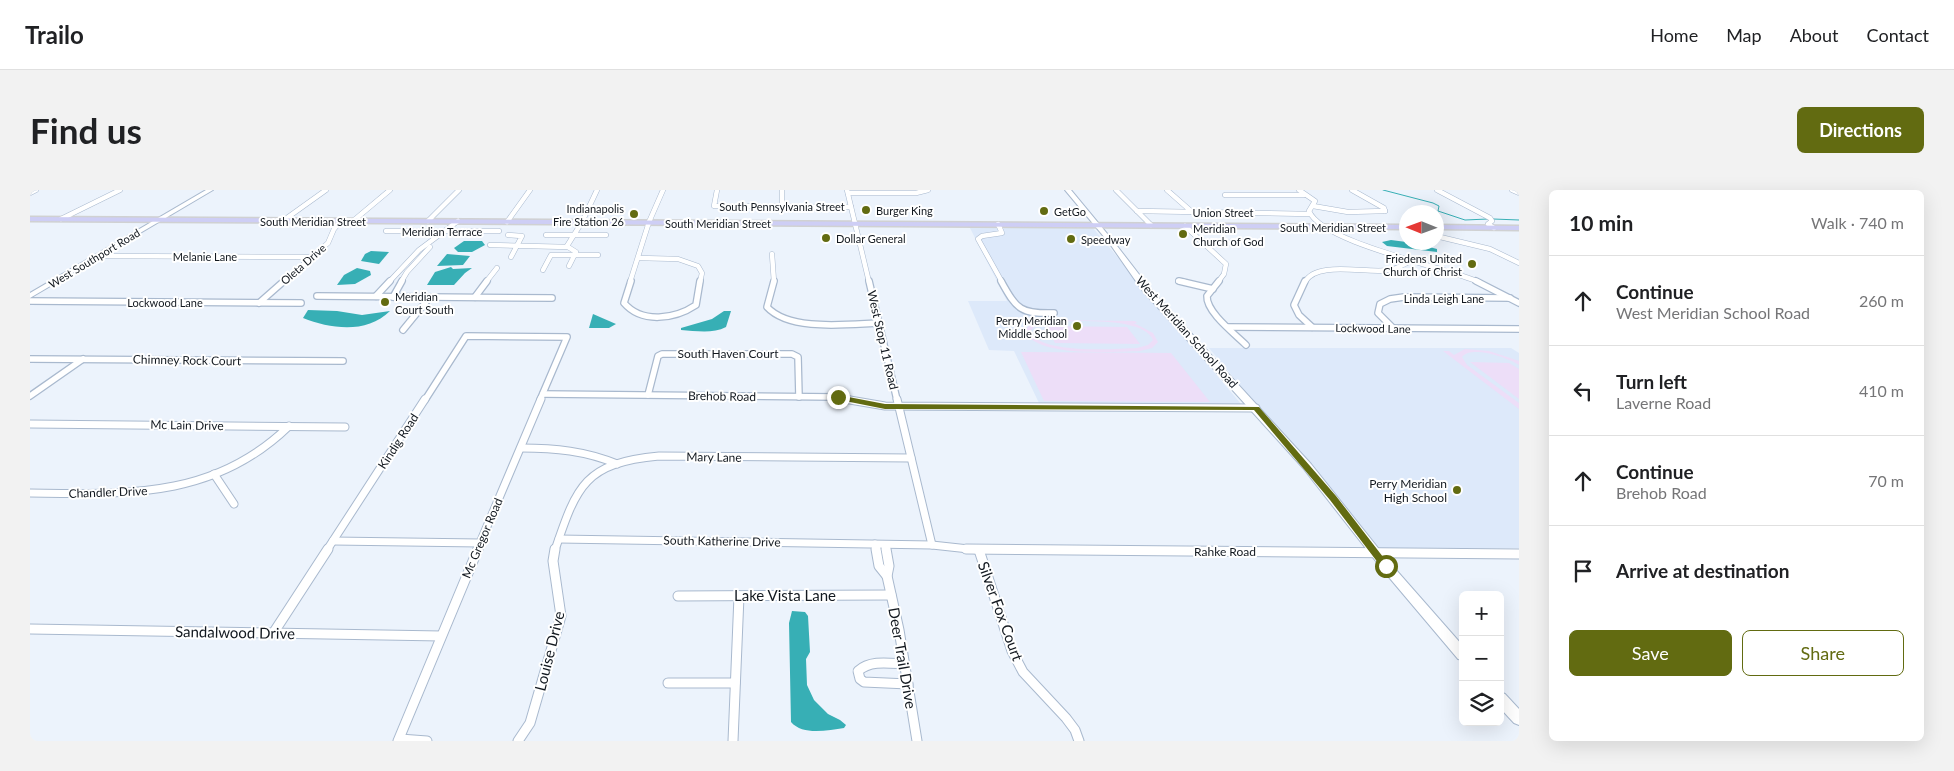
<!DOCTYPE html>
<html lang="en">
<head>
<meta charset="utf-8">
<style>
	:root { --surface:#fff; --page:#f2f2f2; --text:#202124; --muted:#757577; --line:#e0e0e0; --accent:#626b11 }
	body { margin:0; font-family:Lato,sans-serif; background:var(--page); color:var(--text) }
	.controls { position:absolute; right:15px; bottom:15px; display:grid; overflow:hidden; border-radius:8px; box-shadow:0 5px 20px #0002 }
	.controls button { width:45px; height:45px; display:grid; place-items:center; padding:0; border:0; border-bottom:1px solid var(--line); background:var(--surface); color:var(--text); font:25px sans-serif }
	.compass { position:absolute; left:1369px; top:15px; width:45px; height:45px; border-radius:50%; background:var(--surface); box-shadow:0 5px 20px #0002; rotate:271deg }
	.stop { position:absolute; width:15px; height:15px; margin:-11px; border:4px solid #626b11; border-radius:50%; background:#fff }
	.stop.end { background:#626b11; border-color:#fff; box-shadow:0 1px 5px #0008 }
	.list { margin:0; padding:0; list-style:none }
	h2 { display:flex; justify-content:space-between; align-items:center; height:65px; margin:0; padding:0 20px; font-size:21px }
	h2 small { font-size:16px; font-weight:400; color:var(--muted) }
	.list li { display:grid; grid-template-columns:32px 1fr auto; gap:15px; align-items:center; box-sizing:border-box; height:90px; padding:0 20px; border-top:1px solid var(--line) }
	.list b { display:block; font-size:19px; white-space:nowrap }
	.list p { margin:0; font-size:16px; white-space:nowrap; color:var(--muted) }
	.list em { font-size:16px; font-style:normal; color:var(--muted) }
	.actions { display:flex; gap:10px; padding:15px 20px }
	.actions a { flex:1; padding:11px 0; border:1px solid var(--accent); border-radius:8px; text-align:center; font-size:18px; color:var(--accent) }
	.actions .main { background:var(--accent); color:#fff }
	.icon { flex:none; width:28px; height:28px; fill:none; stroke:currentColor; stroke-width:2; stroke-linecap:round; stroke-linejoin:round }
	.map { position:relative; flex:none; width:1489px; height:551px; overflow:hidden; border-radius:8px }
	header { display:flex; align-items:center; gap:30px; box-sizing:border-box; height:70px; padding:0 25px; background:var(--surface); border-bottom:1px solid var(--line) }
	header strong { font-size:24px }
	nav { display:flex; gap:28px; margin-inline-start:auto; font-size:18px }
	.intro { display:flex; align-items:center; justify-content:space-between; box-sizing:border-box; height:120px; padding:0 30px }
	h1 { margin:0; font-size:35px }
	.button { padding:12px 22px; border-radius:8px; background:var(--accent); color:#fff; font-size:18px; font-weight:700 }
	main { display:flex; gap:30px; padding:0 30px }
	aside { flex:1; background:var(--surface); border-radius:8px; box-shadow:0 5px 20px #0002 }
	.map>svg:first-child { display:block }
</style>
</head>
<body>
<header>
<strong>Trailo</strong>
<nav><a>Home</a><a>Map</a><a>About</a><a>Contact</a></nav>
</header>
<div class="intro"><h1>Find us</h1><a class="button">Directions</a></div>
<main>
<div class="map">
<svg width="1489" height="551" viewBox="0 0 1489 551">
	<rect width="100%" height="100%" fill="#ecf3fc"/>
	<g fill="#dde9fa">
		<path d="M940 38H1063L1211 214 1009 213 984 161 959 160 938 111H977Z"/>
		<path d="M1179 158H1481L1489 163V358H1346Z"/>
	</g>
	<g fill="#eddef8" fill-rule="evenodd">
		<path d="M1015 130 1105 131 1107 133H1104L1123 143 1128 152 1122 158 1110 161C1083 162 1013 167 996 144V139L1002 133ZM1017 132C1039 131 1115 126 1123 150L1118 155 1107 158C1083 159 1017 164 1001 144V140L1006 135Z"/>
		<path d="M1016 136 1097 137 1110 154 1025 153Z"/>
		<path d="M1435 159 1459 161 1489 171V175C1478 168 1442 155 1432 167L1437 175 1489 213V219L1413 161H1419L1424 165Z"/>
		<path d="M991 162 1141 163 1180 212 1014 211Z"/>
		<path d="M1440 172 1479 173 1489 179V209Z"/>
	</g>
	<g fill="#37afb5">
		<path d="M1361 50 1384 53 1407 59V62L1357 56 1352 52Z"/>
		<path d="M434 51H452L455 55 442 62H428L424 58Z"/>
		<path d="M341 61 359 62 349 74 331 71 335 64Z"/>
		<path d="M417 64 440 66 433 75 407 76Z"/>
		<path d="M421 77 423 79 442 78 435 83 424 95H397L405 82Z"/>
		<path d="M327 78 340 81 341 85 325 94 307 95 314 85Z"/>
		<path d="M278 120 307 121 332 125 360 121C337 144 301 139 273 128Z"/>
		<path d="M694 121H701L696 137C683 144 666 141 651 140V138L682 129Z"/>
		<path d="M563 124 586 134 579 138H559Z"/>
		<path d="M762 421 775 422 778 426 780 462 776 469 777 495 784 510 798 524 810 530 816 535 814 538C798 540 773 546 761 532L759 433Z"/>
	</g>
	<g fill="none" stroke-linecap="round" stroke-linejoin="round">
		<g stroke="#37afb5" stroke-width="1">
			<path d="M1353 0 1403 13 1409 16 1408 21 1435 30 1458 29"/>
			<path d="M1463 29 1489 30"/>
		</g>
		<g stroke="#a9b9ce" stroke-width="5.5">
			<g id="minor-far3">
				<path d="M687 0 684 16 821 17"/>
				<path d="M752 0V16"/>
				<path d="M817 0 839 92"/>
				<path d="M1086 0 1121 35"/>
				<path d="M1137 0 1162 22"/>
				<path d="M1269 0 1285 11 1279 21C1292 53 1415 77 1449 92"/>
				<path d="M1322 0 1354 18 1355 21"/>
				<path d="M1407 0 1460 28 1462 31 1458 34 1464 38"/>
				<path d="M1482 0 1489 3"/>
				<path d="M0 3 6 0"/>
				<path d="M818 3H886L898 0"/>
				<path d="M1195 5H1274"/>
				<path d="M1283 16 1318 22 1355 21"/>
				<path d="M1107 21 1279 24"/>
				<path d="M31 29 90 0"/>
				<path d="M254 30 296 0"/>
				<path d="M323 31 360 0"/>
				<path d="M398 31 429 0"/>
				<path d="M477 32 500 0"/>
				<path d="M968 34 972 43 952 46 948 49 972 92"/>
				<path d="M1155 36 1196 74 1194 84 1188 92"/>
				<path d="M356 41H469"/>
				<path d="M478 45 492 46 481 67"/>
				<path d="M516 45H576"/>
				<path d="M1406 46 1460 59 1489 73"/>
				<path d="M1173 51 1206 53"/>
				<path d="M460 55 538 57 546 62 539 76"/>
				<path d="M537 56 552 32 567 0"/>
				<path d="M742 64 744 92"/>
				<path d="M69 66 282 67"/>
				<path d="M609 68 648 69 668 76 672 83 670 92"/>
				<path d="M513 80 521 65H568"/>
				<path d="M1148 91 1155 92"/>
				<path d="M253 92 298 53 304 39 311 31"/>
				<path d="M359 92 389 60 428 31"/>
				<path d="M371 92 377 82 400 57"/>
				<path d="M456 92 467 78"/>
				<path d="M600 92 619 32 633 0"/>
				<path d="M1275 92C1286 70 1338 84 1359 80 1367 79 1374 74 1381 71"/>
			</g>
		</g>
		<g stroke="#a9b9ce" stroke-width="8">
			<g id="minor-far2">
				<path d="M601 91 594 113C612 134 645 129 666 115L670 91"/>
				<path d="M744 91 737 117C760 142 819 134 850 133"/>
				<path d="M839 91 867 210"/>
				<path d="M971 91C987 120 991 124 1024 123"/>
				<path d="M1149 91 1183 99"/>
				<path d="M1189 91 1177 106C1176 122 1205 144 1216 155"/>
				<path d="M1275 91 1264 115 1269 125 1282 137"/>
				<path d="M1446 91 1489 113"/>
				<path d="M287 106 522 108"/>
				<path d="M346 106 360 91"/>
				<path d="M363 107 372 91"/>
				<path d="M445 107 457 91"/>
				<path d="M0 111 271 113"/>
				<path d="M229 113 254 91"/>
				<path d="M1198 137 1489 139"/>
				<path d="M1363 138 1348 123 1350 114 1360 109 1374 107 1480 108"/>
				<path d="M373 140 400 107"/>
				<path d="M0 169 313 171"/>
				<path d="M513 204 805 207 821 210"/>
				<path d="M618 205 628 166 632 164H762L768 167 769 207"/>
				<path d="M0 206 53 169"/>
				<path d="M395 210 436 146 537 147 510 210"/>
			</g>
		</g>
		<g stroke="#a9b9ce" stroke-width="9">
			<g id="minor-far1">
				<path d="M814 209 855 216 1226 218"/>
				<path d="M867 209 902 355"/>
				<path d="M0 234 315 237"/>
				<path d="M491 258C525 258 556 261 587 274"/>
				<path d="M184 284 204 314"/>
				<path d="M0 303C97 304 184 309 259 236"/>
				<path d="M529 349 902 355 948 360"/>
				<path d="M303 351 450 353"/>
				<path d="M845 354 846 360"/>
				<path d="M855 355 856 360"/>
				<path d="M297 360 395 209"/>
				<path d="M447 360 511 209"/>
				<path d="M525 360C547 295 555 273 629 266L881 268"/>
			</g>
		</g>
		<g stroke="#a9b9ce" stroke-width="11">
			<g id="minor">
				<path d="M846 359 849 376 857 386"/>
				<path d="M856 359 859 376 857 386 869 440 887 551"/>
				<path d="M936 359 1489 364"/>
				<path d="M949 360 982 461 993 482 1036 528 1045 540 1049 551"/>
				<path d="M648 406 861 405"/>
				<path d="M0 439 411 446"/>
				<path d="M244 442 298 359"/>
				<path d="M874 474C858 473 840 470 828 481L830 489 834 492 878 494"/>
				<path d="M638 493H705"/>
				<path d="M370 549 397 551"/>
				<path d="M368 551 448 359"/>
				<path d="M488 551 500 533 531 426 523 371 525 359"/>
				<path d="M703 551 709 406"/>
			</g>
		</g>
		<g stroke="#a9b9ce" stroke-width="2">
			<g id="secondary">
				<path d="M176 0H183L0 108V103Z"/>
				<path d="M1035 0H1041L1084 52 1118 96 1281 274 1360 373 1433 456V470L1428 469 1352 379 1273 278 1112 100 1080 54Z"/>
				<path d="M1470 502 1475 504 1489 519V535L1484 533 1470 518Z"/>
			</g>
		</g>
		<g stroke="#d0d1d2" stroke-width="3">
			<g id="primary">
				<path d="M0 27 1376 35V39L0 31Z"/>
				<path d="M1406 35 1489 36V40L1406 39Z"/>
			</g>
		</g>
		<use href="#minor-far3" stroke="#fff" stroke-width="4.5"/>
		<use href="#minor-far2" stroke="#fff" stroke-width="5.5"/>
		<use href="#minor-far1" stroke="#fff" stroke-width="7"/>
		<use href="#minor" stroke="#fff" stroke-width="9"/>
		<use href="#secondary" fill="#fff" fill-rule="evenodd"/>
		<use href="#primary" fill="#cecef5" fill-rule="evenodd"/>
	</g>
	<path fill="#626b11" d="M808 205 855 214 1229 217 1306 306 1360 376 1359 378H1352L1300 310 1224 220 855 219 805 209 804 207Z"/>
	<g fill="#626b11" stroke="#fff" stroke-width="2">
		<circle cx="836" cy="20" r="5"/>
		<circle cx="1014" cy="21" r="5"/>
		<circle cx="604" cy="24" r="5"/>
		<circle cx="1153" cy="44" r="5"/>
		<circle cx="796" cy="48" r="5"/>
		<circle cx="1041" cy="49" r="5"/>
		<circle cx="1442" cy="74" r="5"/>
		<circle cx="355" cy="112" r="5"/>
		<circle cx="1047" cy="136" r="5"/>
		<circle cx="1427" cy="300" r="5"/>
	</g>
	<g text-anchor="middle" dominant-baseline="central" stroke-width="4" stroke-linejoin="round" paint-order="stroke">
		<g font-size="11" fill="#12181f" stroke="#fff">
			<text x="752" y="16">South Pennsylvania Street</text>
			<text x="1193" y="22">Union Street</text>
			<text x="283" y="31">South Meridian Street</text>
			<text x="688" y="33">South Meridian Street</text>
			<text x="1303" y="37">South Meridian Street</text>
			<text x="412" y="41">Meridian Terrace</text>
			<text x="175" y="66">Melanie Lane</text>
			<text transform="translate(64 68) rotate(-31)">West Southport Road</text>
			<text transform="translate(273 74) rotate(-41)">Oleta Drive</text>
			<text x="1414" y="108">Linda Leigh Lane</text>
			<text x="135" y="112">Lockwood Lane</text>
			<text transform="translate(1343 138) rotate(1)">Lockwood Lane</text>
		</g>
		<g font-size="11" fill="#12181f" stroke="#fff" text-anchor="start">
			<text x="594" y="18" text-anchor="end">Indianapolis<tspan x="594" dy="13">Fire Station 26</tspan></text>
			<text x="846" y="20">Burger King</text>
			<text x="1024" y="21">GetGo</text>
			<text x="1163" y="38">Meridian<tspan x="1163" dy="13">Church of God</tspan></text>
			<text x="806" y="48">Dollar General</text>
			<text x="1051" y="49">Speedway</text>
			<text x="1432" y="68" text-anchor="end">Friedens United<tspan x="1432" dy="13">Church of Christ</tspan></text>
			<text x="365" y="106">Meridian<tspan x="365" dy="13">Court South</tspan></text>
			<text x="1037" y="130" text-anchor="end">Perry Meridian<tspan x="1037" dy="13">Middle School</tspan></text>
		</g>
		<g font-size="12" fill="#12181f" stroke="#fff">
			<text transform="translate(1157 142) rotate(48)">West Meridian School Road</text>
			<text transform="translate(853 150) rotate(77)">West Stop 11 Road</text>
			<text x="698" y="163">South Haven Court</text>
			<text transform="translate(157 170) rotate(1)">Chimney Rock Court</text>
			<text transform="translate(692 206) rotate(1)">Brehob Road</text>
			<text transform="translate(157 235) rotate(1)">Mc Lain Drive</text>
			<text transform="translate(368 251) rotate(-57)">Kindig Road</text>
			<text transform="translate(684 267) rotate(1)">Mary Lane</text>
			<text transform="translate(78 302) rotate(-2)">Chandler Drive</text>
			<text transform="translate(452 348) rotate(-67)">Mc Gregor Road</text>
			<text transform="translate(692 351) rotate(1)">South Katherine Drive</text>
			<text x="1195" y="361">Rahke Road</text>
		</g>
		<g font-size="12" fill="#12181f" stroke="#fff" text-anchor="end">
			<text x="1417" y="293">Perry Meridian<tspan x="1417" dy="14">High School</tspan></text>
		</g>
		<g font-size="15" fill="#12181f" stroke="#fff">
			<text x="755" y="405">Lake Vista Lane</text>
			<text transform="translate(971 421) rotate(70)">Silver Fox Court</text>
			<text transform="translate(205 442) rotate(1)">Sandalwood Drive</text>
			<text transform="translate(519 461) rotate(-76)">Louise Drive</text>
			<text transform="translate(873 468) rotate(80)">Deer Trail Drive</text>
		</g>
	</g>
</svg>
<div class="controls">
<button>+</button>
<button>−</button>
<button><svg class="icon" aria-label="layers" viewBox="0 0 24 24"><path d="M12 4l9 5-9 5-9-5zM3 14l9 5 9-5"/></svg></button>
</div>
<svg class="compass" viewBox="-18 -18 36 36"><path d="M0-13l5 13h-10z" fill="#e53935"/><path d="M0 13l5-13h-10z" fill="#757577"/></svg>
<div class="stop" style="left:1356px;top:376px"></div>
<div class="stop end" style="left:808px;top:207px"></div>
</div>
<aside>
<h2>10 min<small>Walk · 740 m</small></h2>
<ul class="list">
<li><svg class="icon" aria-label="ahead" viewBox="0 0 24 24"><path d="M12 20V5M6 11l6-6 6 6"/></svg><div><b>Continue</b><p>West Meridian School Road</p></div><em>260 m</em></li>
<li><svg class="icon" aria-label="left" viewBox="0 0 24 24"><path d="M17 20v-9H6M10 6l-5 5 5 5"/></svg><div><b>Turn left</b><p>Laverne Road</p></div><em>410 m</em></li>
<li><svg class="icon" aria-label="ahead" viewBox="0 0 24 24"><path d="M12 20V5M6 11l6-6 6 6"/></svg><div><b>Continue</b><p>Brehob Road</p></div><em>70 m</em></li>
<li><svg class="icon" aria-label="arrive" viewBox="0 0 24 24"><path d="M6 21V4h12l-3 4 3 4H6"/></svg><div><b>Arrive at destination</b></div></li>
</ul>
<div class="actions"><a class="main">Save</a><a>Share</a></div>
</aside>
</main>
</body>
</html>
